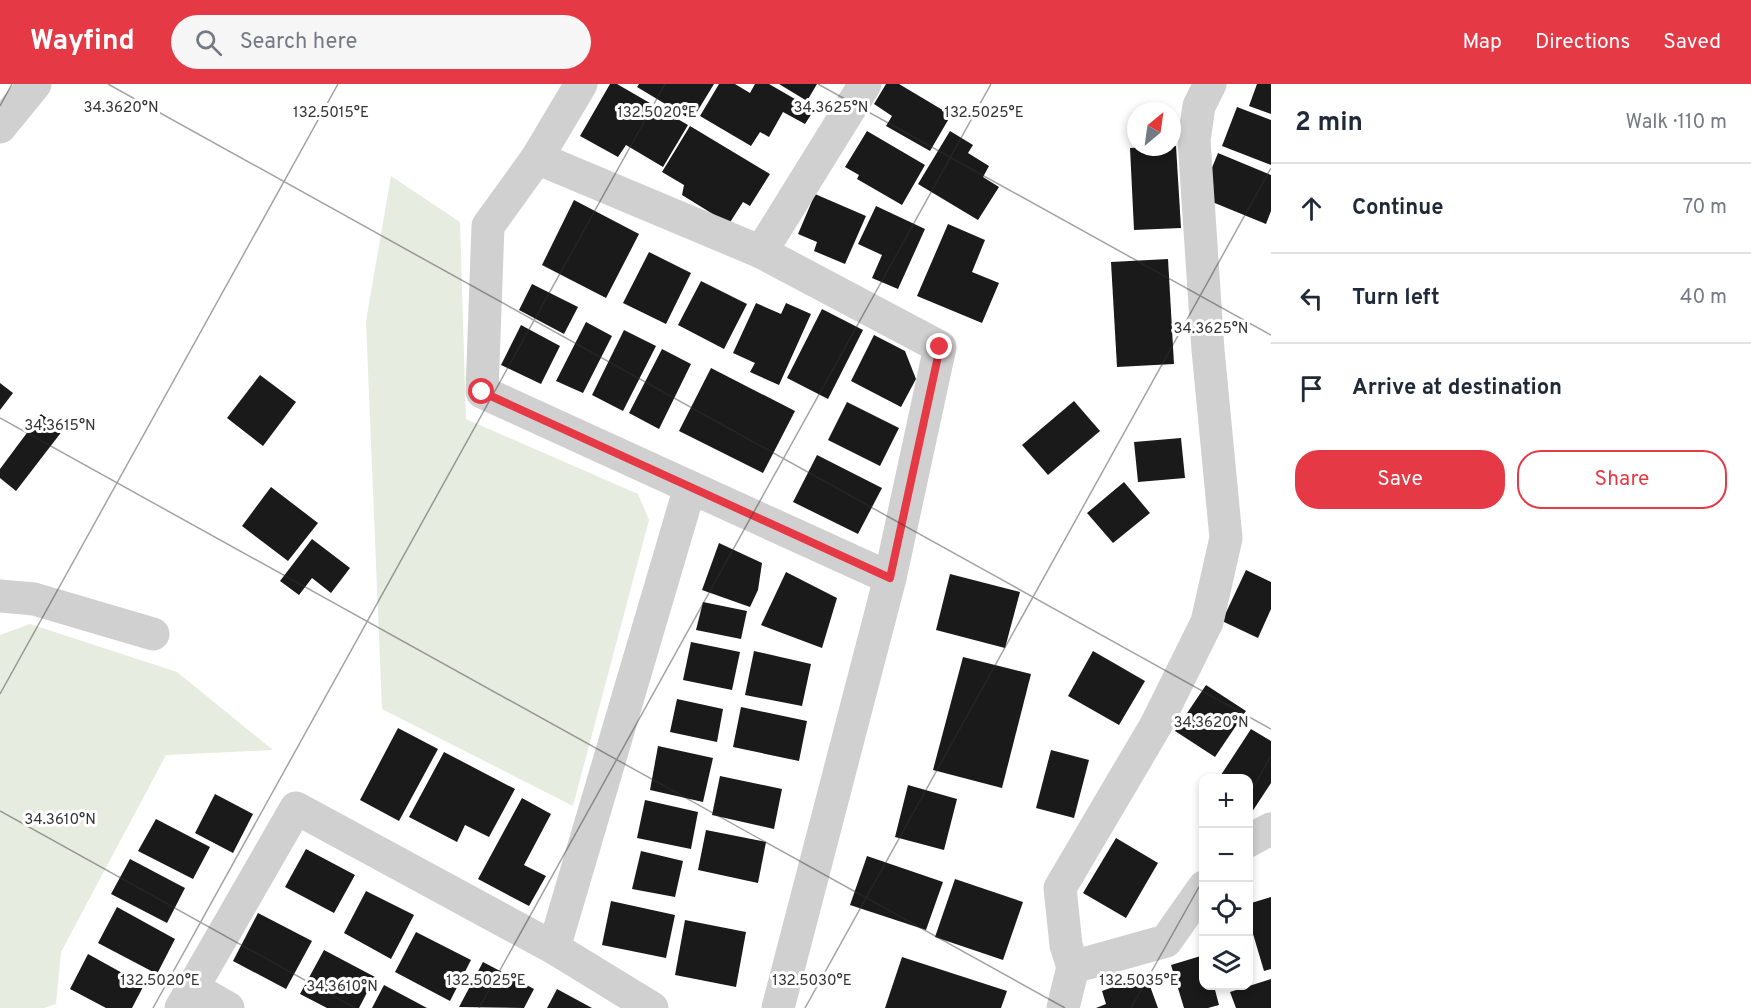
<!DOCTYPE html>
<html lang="en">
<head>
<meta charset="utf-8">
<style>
	:root { --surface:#fff; --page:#f6f6f7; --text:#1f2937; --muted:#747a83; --line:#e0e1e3; --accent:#e63946 }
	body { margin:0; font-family:Overpass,sans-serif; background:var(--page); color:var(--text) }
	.controls { position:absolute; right:18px; bottom:18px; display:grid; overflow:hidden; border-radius:12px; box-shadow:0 3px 9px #0003 }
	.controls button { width:54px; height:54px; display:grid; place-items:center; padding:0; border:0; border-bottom:2px solid var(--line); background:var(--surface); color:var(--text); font:30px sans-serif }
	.compass { position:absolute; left:1127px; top:18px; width:54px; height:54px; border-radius:50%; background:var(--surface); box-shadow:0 3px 9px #0003; rotate:29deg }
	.stop { position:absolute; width:18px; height:18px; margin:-14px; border:4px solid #e63946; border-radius:50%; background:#fff }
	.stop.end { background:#e63946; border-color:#fff; box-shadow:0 2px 6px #0008 }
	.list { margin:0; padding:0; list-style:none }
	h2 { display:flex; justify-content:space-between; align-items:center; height:78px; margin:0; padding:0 24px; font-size:26px }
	h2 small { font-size:20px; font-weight:400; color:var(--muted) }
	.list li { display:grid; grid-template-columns:39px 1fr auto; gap:18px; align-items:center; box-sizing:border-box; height:90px; padding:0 24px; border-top:2px solid var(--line) }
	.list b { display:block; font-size:22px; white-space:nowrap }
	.list em { font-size:20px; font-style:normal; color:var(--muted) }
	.actions { display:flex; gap:12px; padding:18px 24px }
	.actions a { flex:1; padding:14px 0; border:2px solid var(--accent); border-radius:24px; text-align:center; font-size:21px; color:var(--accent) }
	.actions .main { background:var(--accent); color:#fff }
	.icon { flex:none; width:33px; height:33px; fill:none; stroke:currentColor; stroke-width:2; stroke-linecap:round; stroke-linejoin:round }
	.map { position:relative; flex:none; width:1271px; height:924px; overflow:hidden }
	header { display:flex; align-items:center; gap:36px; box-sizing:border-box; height:84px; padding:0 30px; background:var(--accent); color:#fff }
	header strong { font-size:28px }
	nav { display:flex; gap:33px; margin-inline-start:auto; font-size:21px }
	.search { width:420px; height:54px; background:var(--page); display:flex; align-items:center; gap:15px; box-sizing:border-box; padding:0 21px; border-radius:33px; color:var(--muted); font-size:22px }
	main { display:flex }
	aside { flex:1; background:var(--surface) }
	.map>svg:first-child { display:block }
</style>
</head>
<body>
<header>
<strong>Wayfind</strong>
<div class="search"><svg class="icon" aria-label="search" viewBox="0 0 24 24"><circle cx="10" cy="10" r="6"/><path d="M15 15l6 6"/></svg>Search here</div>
<nav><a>Map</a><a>Directions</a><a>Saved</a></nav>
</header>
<main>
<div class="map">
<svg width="1271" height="924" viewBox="0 0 1271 924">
	<rect width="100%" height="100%" fill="#fff"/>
	<g fill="#e6ecdf">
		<path d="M391 92 460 138 466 335 638 410 649 436 573 722 382 625 366 237Z"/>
		<path d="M30 540 177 588 273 666 166 671 61 868 56 920 44 924H0V551Z"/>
	</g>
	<g fill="#1a1a1a">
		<path d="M610 0H617L688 41 663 83 626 61 618 73 580 52Z"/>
		<path d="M639 0H714L692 36 637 3Z"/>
		<path d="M719 0H735L750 9 755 0H769L814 26 805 40 783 28 769 53 760 48 751 62 700 32Z"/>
		<path d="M779 0H817L807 17Z"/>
		<path d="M886 0H899L951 31 930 67 886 42 892 32 874 20Z"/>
		<path d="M1257 0H1271V30L1249 22Z"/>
		<path d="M1237 23 1271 36V81L1222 62Z"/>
		<path d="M690 42 770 90 750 122 743 118 729 140 682 111 684 101 662 88Z"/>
		<path d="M867 47 925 81 902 121 857 95 859 91 845 83Z"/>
		<path d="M950 47 973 61 968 69 989 82 983 93 999 103 978 136 918 100Z"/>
		<path d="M1172 62H1176L1181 144 1134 146 1130 64Z"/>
		<path d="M1218 69 1271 91V127L1266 140 1200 113Z"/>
		<path d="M815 110 866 132 845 180 814 167 817 158 798 150Z"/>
		<path d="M574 116 639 150 606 214 542 181Z"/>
		<path d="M876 122 925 145 898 205 872 194 882 171 858 160Z"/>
		<path d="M948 140 985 156 972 188 999 199 982 239 917 212Z"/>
		<path d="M649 168 691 189 666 240 623 219Z"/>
		<path d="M1168 175 1174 280 1117 283 1111 178Z"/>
		<path d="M701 197 747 220 724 265 678 241Z"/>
		<path d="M532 200 578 223 564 250 519 226Z"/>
		<path d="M756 219 781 230 786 219 811 230 779 301 750 288 755 279 733 269Z"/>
		<path d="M822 225 863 246 828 315 787 294Z"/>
		<path d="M586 238 612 252 583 309 556 297Z"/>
		<path d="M521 241 560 262 541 300 501 281Z"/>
		<path d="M624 246 656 262 623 327 592 311Z"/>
		<path d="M874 251 905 267 916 295 901 323 851 297Z"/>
		<path d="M662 265 691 280 659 345 629 329Z"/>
		<path d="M711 284 795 327 763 389 679 347Z"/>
		<path d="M260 291 296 318 263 362 227 334Z"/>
		<path d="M0 299 13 309 0 326Z"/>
		<path d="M1074 317 1100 347 1048 391 1022 361Z"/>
		<path d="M847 318 899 344 880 382 828 356Z"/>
		<path d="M41 330 63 346 16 407 0 394V385Z"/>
		<path d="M1181 354 1185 394 1138 398 1134 358Z"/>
		<path d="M817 371 882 404 858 450 793 418Z"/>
		<path d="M1124 398 1150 429 1113 459 1087 429Z"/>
		<path d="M271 403 318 439 288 477 242 442Z"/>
		<path d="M312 455 350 484 331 509 312 494 299 511 280 497Z"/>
		<path d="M719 459 762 479 758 506 750 523 702 506Z"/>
		<path d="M1246 486 1271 498V525L1258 554 1222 537Z"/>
		<path d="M786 488 837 514 822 564 761 541Z"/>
		<path d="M950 490 1020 508 1005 564 936 546Z"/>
		<path d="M703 518 747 527 741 555 696 546Z"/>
		<path d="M691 558 740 568 732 606 683 596Z"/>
		<path d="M754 567 811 580 802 622 745 611Z"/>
		<path d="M1093 567 1145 597 1119 641 1068 612Z"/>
		<path d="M963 573 1031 590 1002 704 933 686Z"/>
		<path d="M1206 601 1246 627 1215 673 1175 647Z"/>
		<path d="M677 615 723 625 717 658 670 648Z"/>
		<path d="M741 623 807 637 799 677 733 663Z"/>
		<path d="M398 644 438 665 399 737 360 716Z"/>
		<path d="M1251 645 1271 657V699L1248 734V694H1219Z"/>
		<path d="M658 662 713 674 703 718 650 706Z"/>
		<path d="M1051 666 1089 676 1074 734 1036 724Z"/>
		<path d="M444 668 515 705 489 753 465 741 457 758 409 733Z"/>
		<path d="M720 692 782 705 774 745 712 731Z"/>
		<path d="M908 701 957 715 944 766 895 753Z"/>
		<path d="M215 710 253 730 233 769 195 749Z"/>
		<path d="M522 714 551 730 524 781 546 792 529 822 478 795Z"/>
		<path d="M645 716 698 728 691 765 637 754Z"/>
		<path d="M156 735 210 763 193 795 138 767Z"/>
		<path d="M706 746 766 758 758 799 698 786Z"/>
		<path d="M1116 754 1158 779 1126 834 1083 809Z"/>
		<path d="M306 765 355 791 334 829 285 803Z"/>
		<path d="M641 767 683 777 675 813 632 805Z"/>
		<path d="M867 772 943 798 926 846 850 821Z"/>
		<path d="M130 775 185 804 167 839 111 810Z"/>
		<path d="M955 795 1023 818 1003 876 935 853Z"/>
		<path d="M366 807 414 831 391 875 344 849Z"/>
		<path d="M1271 813V885L1264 887 1248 833V820Z"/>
		<path d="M611 817 675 831 666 874 602 861Z"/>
		<path d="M117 823 175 855 157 890 98 859Z"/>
		<path d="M258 829 312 857 286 905 233 877Z"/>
		<path d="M685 836 746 848 736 903 675 891Z"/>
		<path d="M416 848 471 876 450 917 395 888Z"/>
		<path d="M324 866 375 893 359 924H327L300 910Z"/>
		<path d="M88 870 144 901 132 924H106L70 905Z"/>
		<path d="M1204 871V902H1214L1219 921 1208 924H1184L1171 881Z"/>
		<path d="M902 873 1007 907 1001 924H885Z"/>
		<path d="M483 878 534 905 524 924 459 923Z"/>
		<path d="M1146 891 1158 924H1096L1106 920 1102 907Z"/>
		<path d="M1271 895V924H1236L1230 908Z"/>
		<path d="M384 901 427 924H372Z"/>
		<path d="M557 905 592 924H547Z"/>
	</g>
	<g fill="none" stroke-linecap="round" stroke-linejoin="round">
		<g stroke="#d0d0d0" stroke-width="33">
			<path d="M0 43 35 0"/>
			<path d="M537 74 761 168 940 263 890 494 778 924"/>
			<path d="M761 168 865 0"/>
			<path d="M690 403 890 494"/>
			<path d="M0 512 34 515 153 550"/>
			<path d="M1248 757 1271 745"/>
			<path d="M554 864 690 403 482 308 488 142 537 74 581 0"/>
			<path d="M1073 883 1066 861 1060 804 1156 641 1207 538 1226 454 1208 266 1194 56 1199 22 1210 0"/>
			<path d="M193 904 228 924"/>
			<path d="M181 924 296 724 554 864 652 924"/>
			<path d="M1063 924 1073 883 1166 857 1204 803"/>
		</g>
	</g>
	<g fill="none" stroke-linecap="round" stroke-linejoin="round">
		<path stroke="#e63946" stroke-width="8" d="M482 308 890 494 940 263"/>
	</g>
	<path fill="none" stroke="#333" stroke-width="1.5" stroke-opacity="0.45" d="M108 0 1271 645M818 0 1271 251M0 22 12 0M0 334 1065 924M0 610 338 0M1248 713 1271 672M0 727 355 924M153 924 665 0M479 924 991 0M805 924 1271 84M1131 924 1204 794"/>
	<g font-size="15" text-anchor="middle" fill="#333" stroke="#fff" stroke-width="6" stroke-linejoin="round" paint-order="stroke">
		<text x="121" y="28">34.3620°N</text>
		<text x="831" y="28">34.3625°N</text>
		<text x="331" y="33">132.5015°E</text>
		<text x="657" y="33">132.5020°E</text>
		<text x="984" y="33">132.5025°E</text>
		<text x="1211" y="249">34.3625°N</text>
		<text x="60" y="346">34.3615°N</text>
		<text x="1211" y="643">34.3620°N</text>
		<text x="60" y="740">34.3610°N</text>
		<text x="160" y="901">132.5020°E</text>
		<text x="486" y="901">132.5025°E</text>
		<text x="812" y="901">132.5030°E</text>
		<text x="1139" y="901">132.5035°E</text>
		<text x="342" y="907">34.3610°N</text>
	</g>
</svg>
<div class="controls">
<button>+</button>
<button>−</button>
<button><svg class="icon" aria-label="locate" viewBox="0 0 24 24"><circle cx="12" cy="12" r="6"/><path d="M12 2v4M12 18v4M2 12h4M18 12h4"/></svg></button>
<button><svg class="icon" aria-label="layers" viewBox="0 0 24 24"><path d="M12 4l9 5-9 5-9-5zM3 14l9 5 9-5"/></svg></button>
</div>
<svg class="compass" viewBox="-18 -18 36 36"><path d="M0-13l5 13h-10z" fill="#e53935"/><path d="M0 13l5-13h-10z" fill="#747a83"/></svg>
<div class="stop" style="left:482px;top:308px"></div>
<div class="stop end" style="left:940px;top:263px"></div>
</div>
<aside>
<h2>2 min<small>Walk · 110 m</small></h2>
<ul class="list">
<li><svg class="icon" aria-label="ahead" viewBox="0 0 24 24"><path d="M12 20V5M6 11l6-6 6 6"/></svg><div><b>Continue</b></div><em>70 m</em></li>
<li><svg class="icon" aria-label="left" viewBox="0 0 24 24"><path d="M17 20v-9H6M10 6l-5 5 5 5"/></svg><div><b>Turn left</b></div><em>40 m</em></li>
<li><svg class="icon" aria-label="arrive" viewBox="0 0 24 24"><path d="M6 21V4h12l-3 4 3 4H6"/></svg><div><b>Arrive at destination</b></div></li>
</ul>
<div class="actions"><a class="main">Save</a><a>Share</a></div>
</aside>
</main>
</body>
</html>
